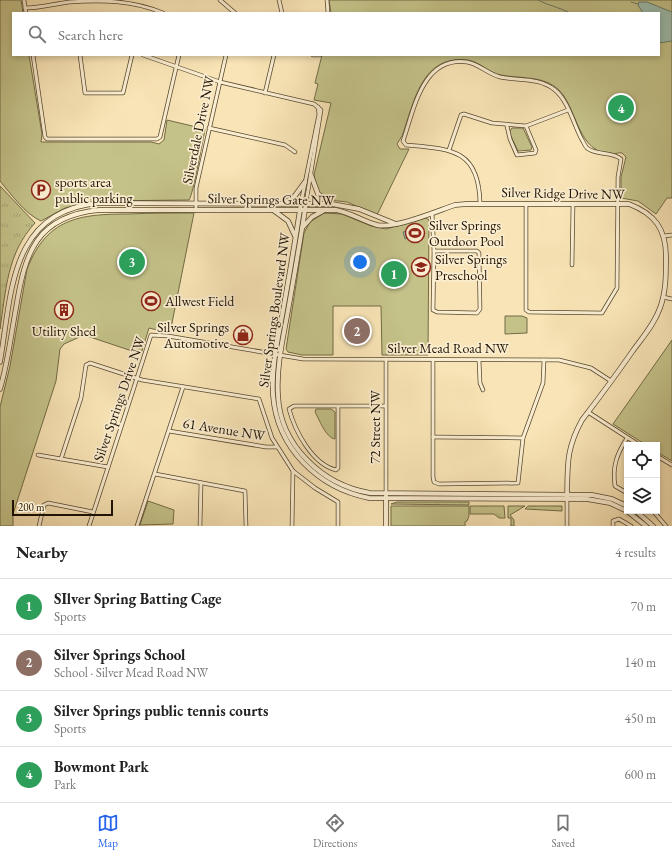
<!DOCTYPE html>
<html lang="en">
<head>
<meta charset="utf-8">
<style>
	:root { --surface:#fff; --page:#f6f6f6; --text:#222; --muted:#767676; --line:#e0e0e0; --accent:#2563eb }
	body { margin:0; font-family:"EB Garamond",serif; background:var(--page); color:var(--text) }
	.controls { position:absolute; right:12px; bottom:12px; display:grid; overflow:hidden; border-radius:0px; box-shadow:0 2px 6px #0003 }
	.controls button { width:36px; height:36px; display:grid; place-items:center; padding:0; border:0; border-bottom:1px solid var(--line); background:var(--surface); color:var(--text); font:20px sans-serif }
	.scale { position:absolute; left:12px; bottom:10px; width:101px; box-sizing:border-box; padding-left:4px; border:2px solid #211404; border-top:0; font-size:11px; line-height:14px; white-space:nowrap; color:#211404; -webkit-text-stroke:3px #faedd0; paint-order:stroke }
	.you { position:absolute; left:360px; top:262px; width:14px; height:14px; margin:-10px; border:3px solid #fff; border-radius:50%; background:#1a73e8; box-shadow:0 0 0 6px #1a73e833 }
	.badge { display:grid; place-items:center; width:26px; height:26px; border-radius:50%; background:var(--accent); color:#fff; font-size:13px; font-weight:700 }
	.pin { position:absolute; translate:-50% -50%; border:2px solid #fff; box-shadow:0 1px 4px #0006 }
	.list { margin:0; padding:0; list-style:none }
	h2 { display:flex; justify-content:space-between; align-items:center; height:52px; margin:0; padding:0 16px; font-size:17px }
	h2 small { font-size:13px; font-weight:400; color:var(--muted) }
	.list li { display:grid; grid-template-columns:26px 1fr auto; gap:12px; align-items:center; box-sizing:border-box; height:56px; padding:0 16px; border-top:1px solid var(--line) }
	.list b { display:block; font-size:15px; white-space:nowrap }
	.list p { margin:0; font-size:13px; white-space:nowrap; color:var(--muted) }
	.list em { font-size:13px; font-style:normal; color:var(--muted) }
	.icon { flex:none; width:22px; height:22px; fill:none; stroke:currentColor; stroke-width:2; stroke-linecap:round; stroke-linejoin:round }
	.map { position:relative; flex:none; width:672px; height:526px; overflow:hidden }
	.search { position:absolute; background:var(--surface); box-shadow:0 2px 6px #0003; left:12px; right:12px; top:12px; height:44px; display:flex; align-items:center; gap:10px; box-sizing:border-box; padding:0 14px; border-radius:0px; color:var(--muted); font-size:15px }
	.sheet { height:276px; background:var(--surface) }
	nav { display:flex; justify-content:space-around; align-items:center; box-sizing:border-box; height:56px; border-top:1px solid var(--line); background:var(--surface); font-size:11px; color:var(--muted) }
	nav a { display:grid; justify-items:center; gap:2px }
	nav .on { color:var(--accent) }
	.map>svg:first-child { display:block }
</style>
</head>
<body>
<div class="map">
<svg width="672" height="526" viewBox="0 0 672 526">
	<defs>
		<pattern id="grass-tufts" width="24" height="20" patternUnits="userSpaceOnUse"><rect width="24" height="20" fill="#c4c289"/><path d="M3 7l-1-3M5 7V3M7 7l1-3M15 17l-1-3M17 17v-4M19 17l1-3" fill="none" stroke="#a8a675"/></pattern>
	</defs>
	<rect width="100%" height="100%" fill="#f8e4b6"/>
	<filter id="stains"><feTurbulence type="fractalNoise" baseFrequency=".005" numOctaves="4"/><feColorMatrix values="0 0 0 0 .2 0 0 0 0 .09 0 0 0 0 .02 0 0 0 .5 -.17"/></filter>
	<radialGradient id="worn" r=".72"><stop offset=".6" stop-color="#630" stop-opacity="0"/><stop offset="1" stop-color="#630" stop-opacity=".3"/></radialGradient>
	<g fill="url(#grass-tufts)" stroke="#726b46">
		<path d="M0 186 35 223C7 253 6 290 0 329Z"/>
		<path d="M397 502H469V505L391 504Z"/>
		<path d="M470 506H504L505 518H499L494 514H470Z"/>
		<path d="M508 506H525L510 515 514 520V526H511V518H508Z"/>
		<path d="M528 506H562V511L525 509Z"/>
	</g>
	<g fill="#c4c289" stroke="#726b46">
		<path d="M0 0H21L23 13H13V55H29L42 134 41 142H151L159 144 164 140 167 120 205 129C203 140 193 195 189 200L95 201 65 208 41 221C25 214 11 194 0 181Z"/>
		<path d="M329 0H672V198H667L656 214 638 201 621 198V177L626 157 622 153C619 152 616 154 613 154 577 154 578 109 559 90 543 75 521 79 501 75 489 73 480 62 468 60 421 54 414 103 402 136L397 144 400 149H409L378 213 376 215 347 202 329 200 320 193 317 188 314 175 331 103 314 100 318 84 315 83 322 55H659V13H331Z"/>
		<path d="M512 128H523L532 147 531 150 518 151 509 132Z"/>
		<path d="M194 213 170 333 149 328 141 354 84 335 64 344 60 349 56 381 13 514V526H0V407L10 366 27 269C47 218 79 214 129 214 150 213 172 213 194 213Z"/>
		<path d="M324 213 342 214 371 226 386 229 426 218 429 220 428 355H382L381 306H333V355H302L288 352 286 349 304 233 310 222Z"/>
		<path d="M505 316H522L527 318V333L505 334Z"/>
		<path d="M672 340V461L657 452V445H646L613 424Z"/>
		<path d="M316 409H331L335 412V439C326 438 319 419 315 412Z"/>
		<path d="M148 501 174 510 173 524 140 525Z"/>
		<path d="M391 506H469V516L467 521 465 522V526H391Z"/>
	</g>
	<g fill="#9dbeaf" stroke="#6b7a6b">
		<path d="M639 2H647L672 12V41L659 43V13H643L638 5Z"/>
		<path d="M419 227 421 233 405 239 403 232Z"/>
	</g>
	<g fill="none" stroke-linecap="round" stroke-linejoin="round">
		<g stroke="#6b7a6b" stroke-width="1">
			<path d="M538 0C549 6 559 7 570 13"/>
			<path d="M631 2 638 4"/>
		</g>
		<g stroke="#574830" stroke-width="4.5">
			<g id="minor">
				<path d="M24 0 26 13"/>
				<path d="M220 0 235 13"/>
				<path d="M279 0 282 13"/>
				<path d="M327 0 328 13"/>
				<path d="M25 8C40 8 54 4 69 2 102 0 132 0 163 13"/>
				<path d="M33 55 45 137 47 139H157L160 137 179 55"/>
				<path d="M80 55 85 93H123L132 55"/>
				<path d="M143 55 220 82 314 104 321 110 306 203"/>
				<path d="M313 55H320"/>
				<path d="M265 93 274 55"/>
				<path d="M507 126 510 139 517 155 535 153 536 150 526 126"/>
				<path d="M209 128 285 145 295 152"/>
				<path d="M449 150 461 115 464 114 492 123 526 126 568 110"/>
				<path d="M301 203 319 114 318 107"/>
				<path d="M480 203C479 149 451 149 406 145L403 141C414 110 422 56 467 62 479 64 488 74 500 77 518 81 539 77 555 90 568 101 573 122 581 138 583 141 585 146 587 148 597 156 612 151 621 159L618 177 617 288 602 313 529 312 526 310V204"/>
				<path d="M196 210V188L226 55"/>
				<path d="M432 213 434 251"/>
				<path d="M664 236 672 235"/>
				<path d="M434 251H477L479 253 480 309 477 313 437 312 433 310Z"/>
				<path d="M572 265 573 204"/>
				<path d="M663 297 672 299"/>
				<path d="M386 359V494"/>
				<path d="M433 360V477L434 482 439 484 518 483 523 438 543 383 544 360"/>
				<path d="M479 360 480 383 483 390"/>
				<path d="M338 406V468L336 470C312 464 295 431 289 409L294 406H385"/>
				<path d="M588 412 639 445"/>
				<path d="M169 431 266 447H277"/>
				<path d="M433 437 523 438"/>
				<path d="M38 455 108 467"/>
				<path d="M657 456 672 465"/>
				<path d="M61 459 81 398 86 365 90 363 142 380 259 399 272 438 293 471 315 488 338 502V526"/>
				<path d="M155 474 245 491 246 526"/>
				<path d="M627 493 615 486C612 466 617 454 627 438"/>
				<path d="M653 511 666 526"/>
				<path d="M39 526 44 505 48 503 93 512"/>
				<path d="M89 526 151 335 168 336 303 359 559 360 591 368 611 381"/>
				<path d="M137 526 183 387"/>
				<path d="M200 526 201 483"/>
				<path d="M292 526 293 471"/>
				<path d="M567 526V499"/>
				<path d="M613 526V521L619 519 631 526"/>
			</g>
		</g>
		<g stroke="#574830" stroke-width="5.5">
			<g id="tertiary">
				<path d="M311 175 318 194 330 202"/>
				<path d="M284 203 294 197 305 182"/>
				<path d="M301 203C296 237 290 271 284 305 279 334 271 366 273 395 277 448 318 488 369 498L587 499 610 503 627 511"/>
				<path d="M306 203C301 237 295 271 289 305 284 334 276 365 278 395 280 445 322 485 370 493L592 495 612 499 627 506"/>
				<path d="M273 210 288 221 295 236"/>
				<path d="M302 228 312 217 323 211"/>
				<path d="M0 362C12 293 9 211 99 203L332 204 359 209 396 224"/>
				<path d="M0 389C8 362 11 335 16 308 25 253 36 216 99 210H336C351 213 363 221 377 225 395 229 437 211 455 205L466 204H629C655 214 666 229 666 257 666 275 666 292 660 308 654 325 642 338 632 352 616 375 599 398 582 420 565 451 568 467 567 499"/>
				<path d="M627 511 646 526"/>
				<path d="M636 511 653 526"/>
				<path d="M386 526V496"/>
			</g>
		</g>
		<use href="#minor" stroke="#faedd0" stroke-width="3"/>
		<use href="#tertiary" stroke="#faedd0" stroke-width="4"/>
	</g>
	<defs>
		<g id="parking-ring" transform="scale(1)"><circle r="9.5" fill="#faedd0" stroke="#8f2418" stroke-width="1.5"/><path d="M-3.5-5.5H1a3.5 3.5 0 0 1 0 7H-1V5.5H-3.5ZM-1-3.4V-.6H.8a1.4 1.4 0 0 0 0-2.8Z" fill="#8f2418"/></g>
		<g id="stadium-ring" transform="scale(1)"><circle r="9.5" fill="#faedd0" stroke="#8f2418" stroke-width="1.5"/><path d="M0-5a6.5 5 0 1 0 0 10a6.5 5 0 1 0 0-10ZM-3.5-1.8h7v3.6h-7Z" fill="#8f2418"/></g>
		<g id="school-ring" transform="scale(1)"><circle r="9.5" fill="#faedd0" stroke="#8f2418" stroke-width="1.5"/><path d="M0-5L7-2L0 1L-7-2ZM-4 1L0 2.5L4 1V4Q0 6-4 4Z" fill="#8f2418"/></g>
		<g id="building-ring" transform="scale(1)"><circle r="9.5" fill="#faedd0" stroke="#8f2418" stroke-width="1.5"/><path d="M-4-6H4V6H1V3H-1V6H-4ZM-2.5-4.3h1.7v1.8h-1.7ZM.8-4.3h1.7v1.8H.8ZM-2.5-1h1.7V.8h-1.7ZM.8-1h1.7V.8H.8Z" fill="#8f2418"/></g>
		<g id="shop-ring" transform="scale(1)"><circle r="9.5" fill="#faedd0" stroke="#8f2418" stroke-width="1.5"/><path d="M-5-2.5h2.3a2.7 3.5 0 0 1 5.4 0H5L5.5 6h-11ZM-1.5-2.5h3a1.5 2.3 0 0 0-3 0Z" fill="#8f2418"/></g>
	</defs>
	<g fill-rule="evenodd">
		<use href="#parking-ring" x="41" y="190"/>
		<use href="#stadium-ring" x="415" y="233"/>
		<use href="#school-ring" x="421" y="267"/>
		<use href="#stadium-ring" x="151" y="301"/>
		<use href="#building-ring" x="64" y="310"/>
		<use href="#shop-ring" x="243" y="335"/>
	</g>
	<g text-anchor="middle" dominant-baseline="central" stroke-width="3.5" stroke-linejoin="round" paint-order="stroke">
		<g font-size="14" fill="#211404" stroke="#faedd0">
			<text transform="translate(198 130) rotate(-78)">Silverdale Drive NW</text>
			<text transform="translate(563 193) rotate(1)">Silver Ridge Drive NW</text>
			<text transform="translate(271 199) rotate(1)">Silver Springs Gate NW</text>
			<text transform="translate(274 310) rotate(-82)">Silver Springs Boulevard NW</text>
			<text x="448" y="348">Silver Mead Road NW</text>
			<text transform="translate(119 399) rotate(-71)">Silver Springs Drive NW</text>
			<text transform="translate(375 427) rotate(-90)">72 Street NW</text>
			<text transform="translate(224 429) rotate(9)">61 Avenue NW</text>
		</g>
		<g font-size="14" fill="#211404" stroke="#faedd0" text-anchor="start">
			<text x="55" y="182">sports area<tspan x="55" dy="16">public parking</tspan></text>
			<text x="429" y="225">Silver Springs<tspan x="429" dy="16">Outdoor Pool</tspan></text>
			<text x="435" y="259">Silver Springs<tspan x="435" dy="16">Preschool</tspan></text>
			<text x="165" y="301">Allwest Field</text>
			<text x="229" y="327" text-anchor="end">Silver Springs<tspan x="229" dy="16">Automotive</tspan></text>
			<text x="64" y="331" text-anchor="middle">Utility Shed</text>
		</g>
	</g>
	<rect width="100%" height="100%" filter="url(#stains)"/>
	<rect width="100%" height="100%" fill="url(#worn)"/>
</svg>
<div class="controls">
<button><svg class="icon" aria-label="locate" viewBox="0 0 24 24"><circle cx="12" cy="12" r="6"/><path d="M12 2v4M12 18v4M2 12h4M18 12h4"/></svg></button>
<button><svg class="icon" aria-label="layers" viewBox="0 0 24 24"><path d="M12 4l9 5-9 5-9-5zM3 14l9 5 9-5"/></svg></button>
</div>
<div class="scale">200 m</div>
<div class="you"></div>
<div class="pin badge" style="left:394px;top:274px;background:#2e9e5b">1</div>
<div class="pin badge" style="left:357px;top:331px;background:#8d6e63">2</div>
<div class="pin badge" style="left:132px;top:262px;background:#2e9e5b">3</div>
<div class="pin badge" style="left:621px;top:108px;background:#2e9e5b">4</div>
<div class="search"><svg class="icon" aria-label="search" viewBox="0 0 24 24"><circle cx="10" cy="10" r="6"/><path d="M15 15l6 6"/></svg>Search here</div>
</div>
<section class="sheet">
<h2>Nearby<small>4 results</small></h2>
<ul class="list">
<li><span class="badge" style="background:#2e9e5b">1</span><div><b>SIlver Spring Batting Cage</b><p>Sports</p></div><em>70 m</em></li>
<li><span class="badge" style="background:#8d6e63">2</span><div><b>Silver Springs School</b><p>School · Silver Mead Road NW</p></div><em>140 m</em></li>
<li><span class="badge" style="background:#2e9e5b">3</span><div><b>Silver Springs public tennis courts</b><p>Sports</p></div><em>450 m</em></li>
<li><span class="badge" style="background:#2e9e5b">4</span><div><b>Bowmont Park</b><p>Park</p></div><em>600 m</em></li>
</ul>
</section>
<nav>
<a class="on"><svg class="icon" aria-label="map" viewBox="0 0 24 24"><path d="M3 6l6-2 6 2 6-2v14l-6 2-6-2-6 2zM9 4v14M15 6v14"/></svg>Map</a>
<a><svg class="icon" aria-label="directions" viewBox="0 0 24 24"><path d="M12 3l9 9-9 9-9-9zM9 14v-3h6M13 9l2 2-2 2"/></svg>Directions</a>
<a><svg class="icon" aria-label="saved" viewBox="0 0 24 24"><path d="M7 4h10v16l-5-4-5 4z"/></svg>Saved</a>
</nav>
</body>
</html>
